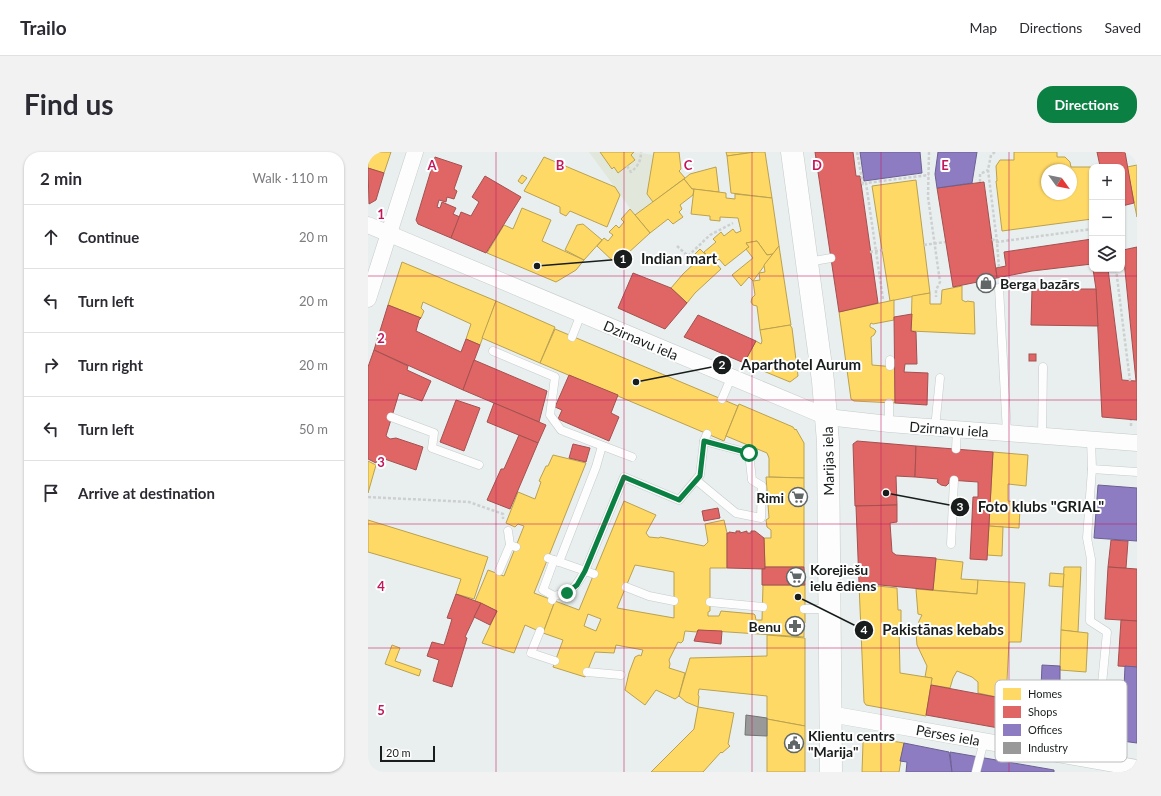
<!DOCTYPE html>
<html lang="en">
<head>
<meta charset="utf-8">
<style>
	:root { --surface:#fff; --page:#f2f2f3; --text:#2b2b33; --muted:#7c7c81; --line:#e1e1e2; --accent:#0b8043 }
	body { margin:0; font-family:Lato,sans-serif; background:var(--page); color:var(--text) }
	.controls { position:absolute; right:12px; top:12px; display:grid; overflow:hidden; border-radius:8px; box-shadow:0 1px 3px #0004 }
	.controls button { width:36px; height:36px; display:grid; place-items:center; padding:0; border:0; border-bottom:1px solid var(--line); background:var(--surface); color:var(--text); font:20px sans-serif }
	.compass { position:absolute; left:673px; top:12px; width:36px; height:36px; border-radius:50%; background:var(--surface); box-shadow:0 1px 3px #0004; rotate:123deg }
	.scale { position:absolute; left:12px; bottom:10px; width:55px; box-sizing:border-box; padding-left:4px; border:2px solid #191e1d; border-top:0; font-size:11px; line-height:14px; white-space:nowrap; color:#191e1d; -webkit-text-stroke:3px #fff; paint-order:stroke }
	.stop { position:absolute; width:12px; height:12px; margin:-9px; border:3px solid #0b8043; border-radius:50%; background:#fff }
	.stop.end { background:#0b8043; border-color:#fff; box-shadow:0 1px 4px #0008 }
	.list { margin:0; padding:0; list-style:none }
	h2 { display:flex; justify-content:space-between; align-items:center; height:52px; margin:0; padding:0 16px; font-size:17px }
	h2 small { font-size:13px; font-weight:400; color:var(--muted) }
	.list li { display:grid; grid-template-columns:26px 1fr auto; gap:12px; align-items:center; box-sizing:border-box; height:64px; padding:0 16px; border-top:1px solid var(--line) }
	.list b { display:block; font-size:15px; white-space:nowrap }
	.list em { font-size:13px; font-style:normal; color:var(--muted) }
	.icon { flex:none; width:22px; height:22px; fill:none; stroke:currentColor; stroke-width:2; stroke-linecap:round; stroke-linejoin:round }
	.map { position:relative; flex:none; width:769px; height:620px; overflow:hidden; border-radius:16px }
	header { display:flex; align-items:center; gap:24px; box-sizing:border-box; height:56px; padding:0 20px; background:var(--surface); border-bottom:1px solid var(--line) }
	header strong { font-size:19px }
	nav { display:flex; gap:22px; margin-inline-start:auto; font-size:14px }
	.intro { display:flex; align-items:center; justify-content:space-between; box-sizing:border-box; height:96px; padding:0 24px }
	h1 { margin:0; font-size:28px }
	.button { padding:10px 18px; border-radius:16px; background:var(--accent); color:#fff; font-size:14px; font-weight:700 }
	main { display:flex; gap:24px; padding:0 24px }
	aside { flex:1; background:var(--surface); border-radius:16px; box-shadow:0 1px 3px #0004 }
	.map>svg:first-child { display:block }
</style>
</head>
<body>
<header>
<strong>Trailo</strong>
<nav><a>Map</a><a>Directions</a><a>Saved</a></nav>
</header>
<div class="intro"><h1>Find us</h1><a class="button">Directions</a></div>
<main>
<aside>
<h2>2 min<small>Walk · 110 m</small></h2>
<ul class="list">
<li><svg class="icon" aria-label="ahead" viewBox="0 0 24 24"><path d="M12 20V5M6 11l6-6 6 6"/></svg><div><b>Continue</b></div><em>20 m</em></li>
<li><svg class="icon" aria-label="left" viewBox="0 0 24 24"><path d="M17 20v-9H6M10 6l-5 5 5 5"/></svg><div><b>Turn left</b></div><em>20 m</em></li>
<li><svg class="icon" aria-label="right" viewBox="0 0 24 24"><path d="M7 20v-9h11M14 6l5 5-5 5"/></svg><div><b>Turn right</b></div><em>20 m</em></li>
<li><svg class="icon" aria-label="left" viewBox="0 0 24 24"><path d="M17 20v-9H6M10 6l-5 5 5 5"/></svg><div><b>Turn left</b></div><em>50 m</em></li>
<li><svg class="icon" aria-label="arrive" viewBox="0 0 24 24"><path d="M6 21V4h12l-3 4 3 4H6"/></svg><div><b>Arrive at destination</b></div></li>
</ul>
</aside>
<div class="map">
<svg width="769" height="620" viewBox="0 0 769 620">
	<rect width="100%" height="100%" fill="#e8efee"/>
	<path fill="#e1e7da" d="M221 0H232L244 16 246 15 250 21 267 9 263 3 266 0 286 3 279 42 285 50 267 63Z"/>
	<g fill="#ffd966" stroke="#baa150" fill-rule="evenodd">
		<path d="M0 0H23L16 21 0 16Z"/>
		<path d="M232 0H266L263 3 267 8 250 21 246 15 244 17Z"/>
		<path d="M286 0H311L313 17 311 19 317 26 285 50 279 42Z"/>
		<path d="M358 0H387L359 4Z"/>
		<path d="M387 0H397L404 46 363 41 359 4Z"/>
		<path d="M646 0H689V5H697L702 10 703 15H739H724V67L634 79 628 29H629L628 14 632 8H646ZM679 18H703V42H679Z"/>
		<path d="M176 5 247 35 252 43 239 75 202 59 198 64 192 61V55L156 39Z"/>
		<path d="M769 13V65L759 15Z"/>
		<path d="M348 15 351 40 324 37 316 27 322 22Z"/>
		<path d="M154 23 159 26 154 32 150 29Z"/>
		<path d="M316 27 324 37H326L325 43 312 53 314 57 311 60 315 65 305 72 300 67 282 81 267 63Z"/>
		<path d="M548 28 562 141 522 149 504 34Z"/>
		<path d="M326 37 358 41V46L367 47V42L404 46 411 94 405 102 399 103 389 89 378 91 381 95 357 114 351 107 346 112 336 100 348 90 345 87 353 80 356 84 365 77 368 81 373 79 370 66 352 65V69L342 68V64L323 62Z"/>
		<path d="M154 56 183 68 174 89 216 108 208 118 188 130 119 101 136 73 145 77Z"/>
		<path d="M262 57 282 81 248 112 229 94 236 86 240 89 245 83 241 80 248 73 251 76 256 70 253 67Z"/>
		<path d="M215 72 234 88 216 108 197 98 209 73Z"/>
		<path d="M389 89 399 103 405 102 385 129 381 125 373 134 364 123 385 106 378 97 381 95 378 91Z"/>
		<path d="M411 94 423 173 392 178 389 154 385 153 383 150 384 146 387 143 385 129 392 128 391 121 397 120 396 113Z"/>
		<path d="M332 97 337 102V101L346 112 347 110 353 117 327 141 319 151 303 136 315 122 331 107 326 103Z"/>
		<path d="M34 110 128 149 112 193 98 187 103 172 55 150 53 156 56 159 53 166 20 153Z"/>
		<path d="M594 134V148L598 150 599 149 606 150 607 182 543 179 544 144 562 141V152H573L574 138Z"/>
		<path d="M526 148V168L505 172 503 171 502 173V175L506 177 508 179 506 183 503 185 504 213 527 215V251L486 249 483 247 471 160Z"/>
		<path d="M128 149 187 175 172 211 114 186Z"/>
		<path d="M422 173 424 176 430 224 422 230 376 211 388 189 393 192 394 189 392 178Z"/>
		<path d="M187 177 370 254 356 289 172 211Z"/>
		<path d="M371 252 425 275 427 278 428 277 436 291V326L401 325V306L399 301 358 284Z"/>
		<path d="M625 300 660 303 658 334 640 332V349L648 350 652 356 651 376 621 374Z"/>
		<path d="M185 303 218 311 166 441 187 449 175 481 157 473 146 501 114 491 129 459 107 449 120 418 136 424 156 374 150 372 147 375 138 371 150 340 167 347 173 330 171 329 178 314H180Z"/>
		<path d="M0 309 8 313 0 341Z"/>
		<path d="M398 325 436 326V415H397L396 386H403V378L399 375 398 368 401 366Z"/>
		<path d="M256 349 288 363 278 381 281 385 291 386 292 385 336 394 340 390 337 372 356 368 359 381V416H342V459L340 460V464H351L353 459 386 462 387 463 388 468H394L395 433H437V471L436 472V485L330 478 329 480 317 479 315 489 313 491 310 490 301 508 302 512 301 516 317 521 311 544 307 547 288 538 277 553 257 538 261 521 267 505 271 503 273 504 275 498 248 493 246 501 227 500 217 525 185 515 195 488 175 481 187 449 211 458ZM267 413 306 420V466L249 456ZM220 462 233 467 228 479 216 474Z"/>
		<path d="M0 368 120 405 106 447 88 442 93 427 0 400Z"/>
		<path d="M621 374 635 375 634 404 619 403Z"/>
		<path d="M568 407 595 410 593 427 610 428 609 442 565 438Z"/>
		<path d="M696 415H713L710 480 693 478Z"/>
		<path d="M682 421 696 422 695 435 681 434Z"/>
		<path d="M610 428 657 431 653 490H641L638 547 610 541V530L604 525 589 519 585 526 582 536 563 533 564 526 557 525 559 514 549 493 548 481 551 469 554 463 550 462 548 437 609 442Z"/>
		<path d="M491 432 529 436 530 458H533V475H531L532 521 564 526 558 564 498 553 496 550Z"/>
		<path d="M693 478 720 481 718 520 692 518Z"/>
		<path d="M399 483 437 486V574L399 567V544L331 537 330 543 331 544 330 555 318 550 311 544 322 506 399 504Z"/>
		<path d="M24 493 32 496 27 509 53 518 51 524 17 512Z"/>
		<path d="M330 555 366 561 360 592 362 594 354 601 353 600 335 620H283L326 577Z"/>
		<path d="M399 567 437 574V620H399Z"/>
		<path d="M499 585 536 591 531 620H494L495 591 496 587Z"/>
	</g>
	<g fill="#e06666" stroke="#a45050">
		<path d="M447 0H485L488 24H492L510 151 471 160Z"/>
		<path d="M729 0H757L766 51 754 54V15L732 14Z"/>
		<path d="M67 5 94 14 86 37 89 39 86 47 79 45 78 50 71 48 69 55 72 56 74 50 88 56 85 62 92 65 83 86 50 72 48 68Z"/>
		<path d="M0 16 16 21 8 48 1 52Z"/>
		<path d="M117 24 153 45 118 101 83 86 93 60 103 64 111 50 104 45Z"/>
		<path d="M616 30 629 126 585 135 569 36Z"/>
		<path d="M724 87V112L664 119 629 126 628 116 638 114 636 100Z"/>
		<path d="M769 95V268L734 265 728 137 725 117H740L754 228 768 229 755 98Z"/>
		<path d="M265 121 303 136 319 151 297 177 250 156Z"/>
		<path d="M664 137H728L730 174 663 173Z"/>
		<path d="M20 153 53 166 51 168 48 179 93 200 98 187 112 193 95 238 6 198Z"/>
		<path d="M544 162 543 179 548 180 549 212H537L536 220 560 221 559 253 527 251 526 165Z"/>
		<path d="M330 163 388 189 376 211 316 185Z"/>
		<path d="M6 198 40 214 39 218 63 229 54 249 31 241 18 284 22 287 28 286 55 295 48 318 11 305 8 311 0 307V215Z"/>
		<rect x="661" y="202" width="7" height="7"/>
		<path d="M106 208 179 239 171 270 95 238Z"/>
		<path d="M201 223 250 243 243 261 251 265 241 289 190 267 194 258 187 255Z"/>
		<path d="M88 248 112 256 96 299 72 290Z"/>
		<path d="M126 251 178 273 170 291 119 270Z"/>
		<path d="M151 283 170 291 142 357 119 348 133 317H136Z"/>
		<path d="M489 289 548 294 547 325 528 324 529 353 487 354 485 292Z"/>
		<path d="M205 292 222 296 218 310 201 306Z"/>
		<path d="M548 294 625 300 619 408 602 407 605 345H610V330L581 328V331L578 334 573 333 569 330 570 327 547 325Z"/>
		<path d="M529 353V370L522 371 524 400 528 403 568 406 565 438 491 431 488 354Z"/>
		<path d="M350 356 352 366 336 369 334 359Z"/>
		<path d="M368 379H372V381L379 379V381H383V379H387L396 386 397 417 359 416V381H361V380L368 381Z"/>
		<path d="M743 388 760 389 758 416 740 415Z"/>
		<path d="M397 415H436L437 433H394V417H397Z"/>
		<path d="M740 415 769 417V469L737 467Z"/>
		<path d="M88 442 113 451 97 485 99 486 84 535 65 529 71 508 59 504 64 490 76 493 84 467 79 466Z"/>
		<path d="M113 451 129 459 122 473 106 465Z"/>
		<path d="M753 468 769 469V515L750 514Z"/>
		<path d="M330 478 354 479 353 492 326 489Z"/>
		<path d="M563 533 638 547 636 577 558 563Z"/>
	</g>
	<g fill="#8e7cc3" stroke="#6b6091">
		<path d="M492 0H552L554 21 496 29Z"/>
		<path d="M570 0H609L604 31 569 36 567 22Z"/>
		<path d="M730 333 769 336V389L726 386Z"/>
		<path d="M674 513 692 514V542L689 586 636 577 638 537 658 539 659 541 679 545 680 540 675 539 673 536Z"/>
		<path d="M757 514 769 515V591L739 587 745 552 747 534 756 535Z"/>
		<path d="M536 591 581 600 584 620H538L539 610 532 609Z"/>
		<path d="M582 600 686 618V620H584Z"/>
	</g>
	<path fill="#999" stroke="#737474" d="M378 563 399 566V584L377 583Z"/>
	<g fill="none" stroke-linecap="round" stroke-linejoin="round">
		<g stroke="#c5cbca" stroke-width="9">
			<g id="lane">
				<path d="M440 110 463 106"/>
				<path d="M631 136 639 281"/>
				<path d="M204 185 213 162"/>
				<path d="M125 199 187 225 182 263 193 278 264 305"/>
				<path d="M522 208V214"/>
				<path d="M354 247 363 226"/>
				<path d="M23 265 66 281 64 296 111 313"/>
				<path d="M521 272V251"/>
				<path d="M567 276 572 226"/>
				<path d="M674 284 675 215"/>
				<path d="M723 287 724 317 769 320"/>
				<path d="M588 297 589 277"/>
				<path d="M328 328 368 361 393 366 394 334 384 328 381 301 336 289"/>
				<path d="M140 379 142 393 148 395"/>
				<path d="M583 392 586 328"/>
				<path d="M180 406 226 422"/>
				<path d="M186 408 175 438 186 444"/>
				<path d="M191 410 228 315 234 294"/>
				<path d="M131 419 142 393"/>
				<path d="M258 435 281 444 306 449"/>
				<path d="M184 448 186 444C206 440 207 435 217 419L256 325 311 348 332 323 336 289 339 282"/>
				<path d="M342 450 395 455"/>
				<path d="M436 457H461"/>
				<path d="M172 479 163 501 187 509"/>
				<path d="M219 520 253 523"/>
				<path d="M704 532H734L739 480 722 469 723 407 719 386 724 317"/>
				<path d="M608 620 616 589"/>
			</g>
		</g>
		<g stroke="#c5cbca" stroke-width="17">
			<g id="street">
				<path d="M0 73 459 265 521 272 769 291"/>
				<path d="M0 147 47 0"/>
				<path d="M462 562 769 616"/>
			</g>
		</g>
		<g stroke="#c5cbca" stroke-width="23">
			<path id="primary" d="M424 0 455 229 460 290 463 620"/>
		</g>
		<g stroke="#ced0d0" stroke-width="2.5" stroke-dasharray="3 2" stroke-linecap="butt">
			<path d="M489 0 495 32 498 31"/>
			<path d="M561 0 560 45 572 130 568 138V145"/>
			<path d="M627 0 623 3 620 18 629 90 631 116"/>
			<path d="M259 14 263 20C270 14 273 9 273 0"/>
			<path d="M612 30V22L620 18"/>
			<path d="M624 87 629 90 724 77"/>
			<path d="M556 93 577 90"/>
			<path d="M309 94 320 104 342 83 365 71"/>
			<path d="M502 100 515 98"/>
			<path d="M748 117 762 229"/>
			<path d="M515 147 498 31 561 23"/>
			<path d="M763 274V268"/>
			<path d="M0 345 101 350 135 362V367"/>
		</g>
		<use href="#lane" stroke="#fcfdfc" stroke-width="8"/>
		<use href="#street" stroke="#fcfdfc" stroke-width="16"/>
		<use href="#primary" stroke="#fcfdfc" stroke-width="22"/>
	</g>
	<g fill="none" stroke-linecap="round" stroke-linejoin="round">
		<path stroke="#0b8043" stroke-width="5" d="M199 441 209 433 217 419 256 325 311 348 332 324 336 289 381 301"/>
	</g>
	<path fill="none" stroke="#c2185b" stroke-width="1" stroke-opacity="0.55" d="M128 0V620M256 0V620M384 0V620M513 0V620M641 0V620M0 124H769M0 248H769M0 372H769M0 496H769"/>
	<defs>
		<g id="shop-ring" transform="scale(1)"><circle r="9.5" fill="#fff" stroke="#616766" stroke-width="1.5"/><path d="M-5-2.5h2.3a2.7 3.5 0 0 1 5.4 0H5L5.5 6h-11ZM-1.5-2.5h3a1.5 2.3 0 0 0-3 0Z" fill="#616766"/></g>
		<g id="supermarket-ring" transform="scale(1)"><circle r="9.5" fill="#fff" stroke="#616766" stroke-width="1.5"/><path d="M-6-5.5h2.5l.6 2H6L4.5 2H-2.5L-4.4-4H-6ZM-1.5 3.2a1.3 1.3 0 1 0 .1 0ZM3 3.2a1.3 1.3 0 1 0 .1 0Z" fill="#616766"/></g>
		<g id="pharmacy-ring" transform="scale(1)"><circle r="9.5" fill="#fff" stroke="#616766" stroke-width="1.5"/><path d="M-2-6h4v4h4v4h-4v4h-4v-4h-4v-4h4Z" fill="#616766"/></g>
		<g id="civic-ring" transform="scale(1)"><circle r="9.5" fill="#fff" stroke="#616766" stroke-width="1.5"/><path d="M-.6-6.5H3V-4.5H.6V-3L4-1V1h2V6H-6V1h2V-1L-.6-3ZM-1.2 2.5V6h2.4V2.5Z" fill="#616766"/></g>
	</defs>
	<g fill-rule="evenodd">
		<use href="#shop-ring" x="618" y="131"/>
		<use href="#supermarket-ring" x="430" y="345"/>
		<use href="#supermarket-ring" x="428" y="425"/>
		<use href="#pharmacy-ring" x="427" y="474"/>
		<use href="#civic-ring" x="426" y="591"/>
	</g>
	<g text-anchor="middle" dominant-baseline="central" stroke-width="4" stroke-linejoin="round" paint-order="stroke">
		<g font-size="14" font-weight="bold" fill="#191e1d" stroke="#fff" text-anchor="start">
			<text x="632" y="131">Berga bazārs</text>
			<text x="416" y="345" text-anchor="end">Rimi</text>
			<text x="442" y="417">Korejiešu<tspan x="442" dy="16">ielu ēdiens</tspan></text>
			<text x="413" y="474" text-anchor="end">Benu</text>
			<text x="440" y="583">Klientu centrs<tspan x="440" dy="16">"Marija"</tspan></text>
		</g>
		<g font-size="14" fill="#191e1d" stroke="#fff">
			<text transform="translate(273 188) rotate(23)">Dzirnavu iela</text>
			<text transform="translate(581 277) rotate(4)">Dzirnavu iela</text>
			<text transform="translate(460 309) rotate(-91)">Marijas iela</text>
			<text transform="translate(580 583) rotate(10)">Pērses iela</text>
		</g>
	</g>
	<rect x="627" y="528" width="132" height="82" rx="6" fill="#fff" stroke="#babcbb" stroke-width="1"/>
	<rect x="635" y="536" width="18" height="12" fill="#ffd966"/>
	<rect x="635" y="554" width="18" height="12" fill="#e06666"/>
	<rect x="635" y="572" width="18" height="12" fill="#8e7cc3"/>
	<rect x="635" y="590" width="18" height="12" fill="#999"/>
	<g font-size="11" fill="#191e1d">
		<text x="660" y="546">Homes</text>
		<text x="660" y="564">Shops</text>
		<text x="660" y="582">Offices</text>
		<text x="660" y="600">Industry</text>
	</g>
	<g font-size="13" text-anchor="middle" font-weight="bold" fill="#c2185b" stroke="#fff" stroke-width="4" stroke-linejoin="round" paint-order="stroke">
		<text x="64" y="18">A</text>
		<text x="192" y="18">B</text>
		<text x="320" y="18">C</text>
		<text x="449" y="18">D</text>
		<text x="577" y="18">E</text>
		<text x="13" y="67">1</text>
		<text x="13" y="191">2</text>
		<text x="13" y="315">3</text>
		<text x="13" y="439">4</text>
		<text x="13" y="563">5</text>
	</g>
	<path fill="none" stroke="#191e1d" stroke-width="1.5" d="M169 114L255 107M268 230L354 213M518 341L592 355M430 445L496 478"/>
	<g fill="#191e1d" stroke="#fff" stroke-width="1.5">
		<circle cx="169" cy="114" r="4"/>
		<circle cx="268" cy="230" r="4"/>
		<circle cx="518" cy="341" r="4"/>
		<circle cx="430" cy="445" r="4"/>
		<circle cx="255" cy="107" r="10"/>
		<circle cx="354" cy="213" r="10"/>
		<circle cx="592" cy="355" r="10"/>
		<circle cx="496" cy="478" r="10"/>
	</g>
	<g font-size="12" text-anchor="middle" font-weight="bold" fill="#fff">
		<text x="255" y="111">1</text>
		<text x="354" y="217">2</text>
		<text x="592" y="359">3</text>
		<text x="496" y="482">4</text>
	</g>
	<g font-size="15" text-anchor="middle" font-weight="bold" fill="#191e1d" stroke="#fff" stroke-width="4" stroke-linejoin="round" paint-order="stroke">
		<text x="311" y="112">Indian mart</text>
		<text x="433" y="218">Aparthotel Aurum</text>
		<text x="673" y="360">Foto klubs "GRIAL"</text>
		<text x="575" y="483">Pakistānas kebabs</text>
	</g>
</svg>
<div class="controls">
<button>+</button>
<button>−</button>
<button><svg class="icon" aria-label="layers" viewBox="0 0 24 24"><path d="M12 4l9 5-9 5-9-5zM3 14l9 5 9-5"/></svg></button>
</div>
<svg class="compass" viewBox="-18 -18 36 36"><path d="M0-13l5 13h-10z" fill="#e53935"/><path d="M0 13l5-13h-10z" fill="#7c7c81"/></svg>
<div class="scale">20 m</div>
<div class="stop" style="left:381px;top:301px"></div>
<div class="stop end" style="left:199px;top:441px"></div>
</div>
</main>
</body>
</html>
